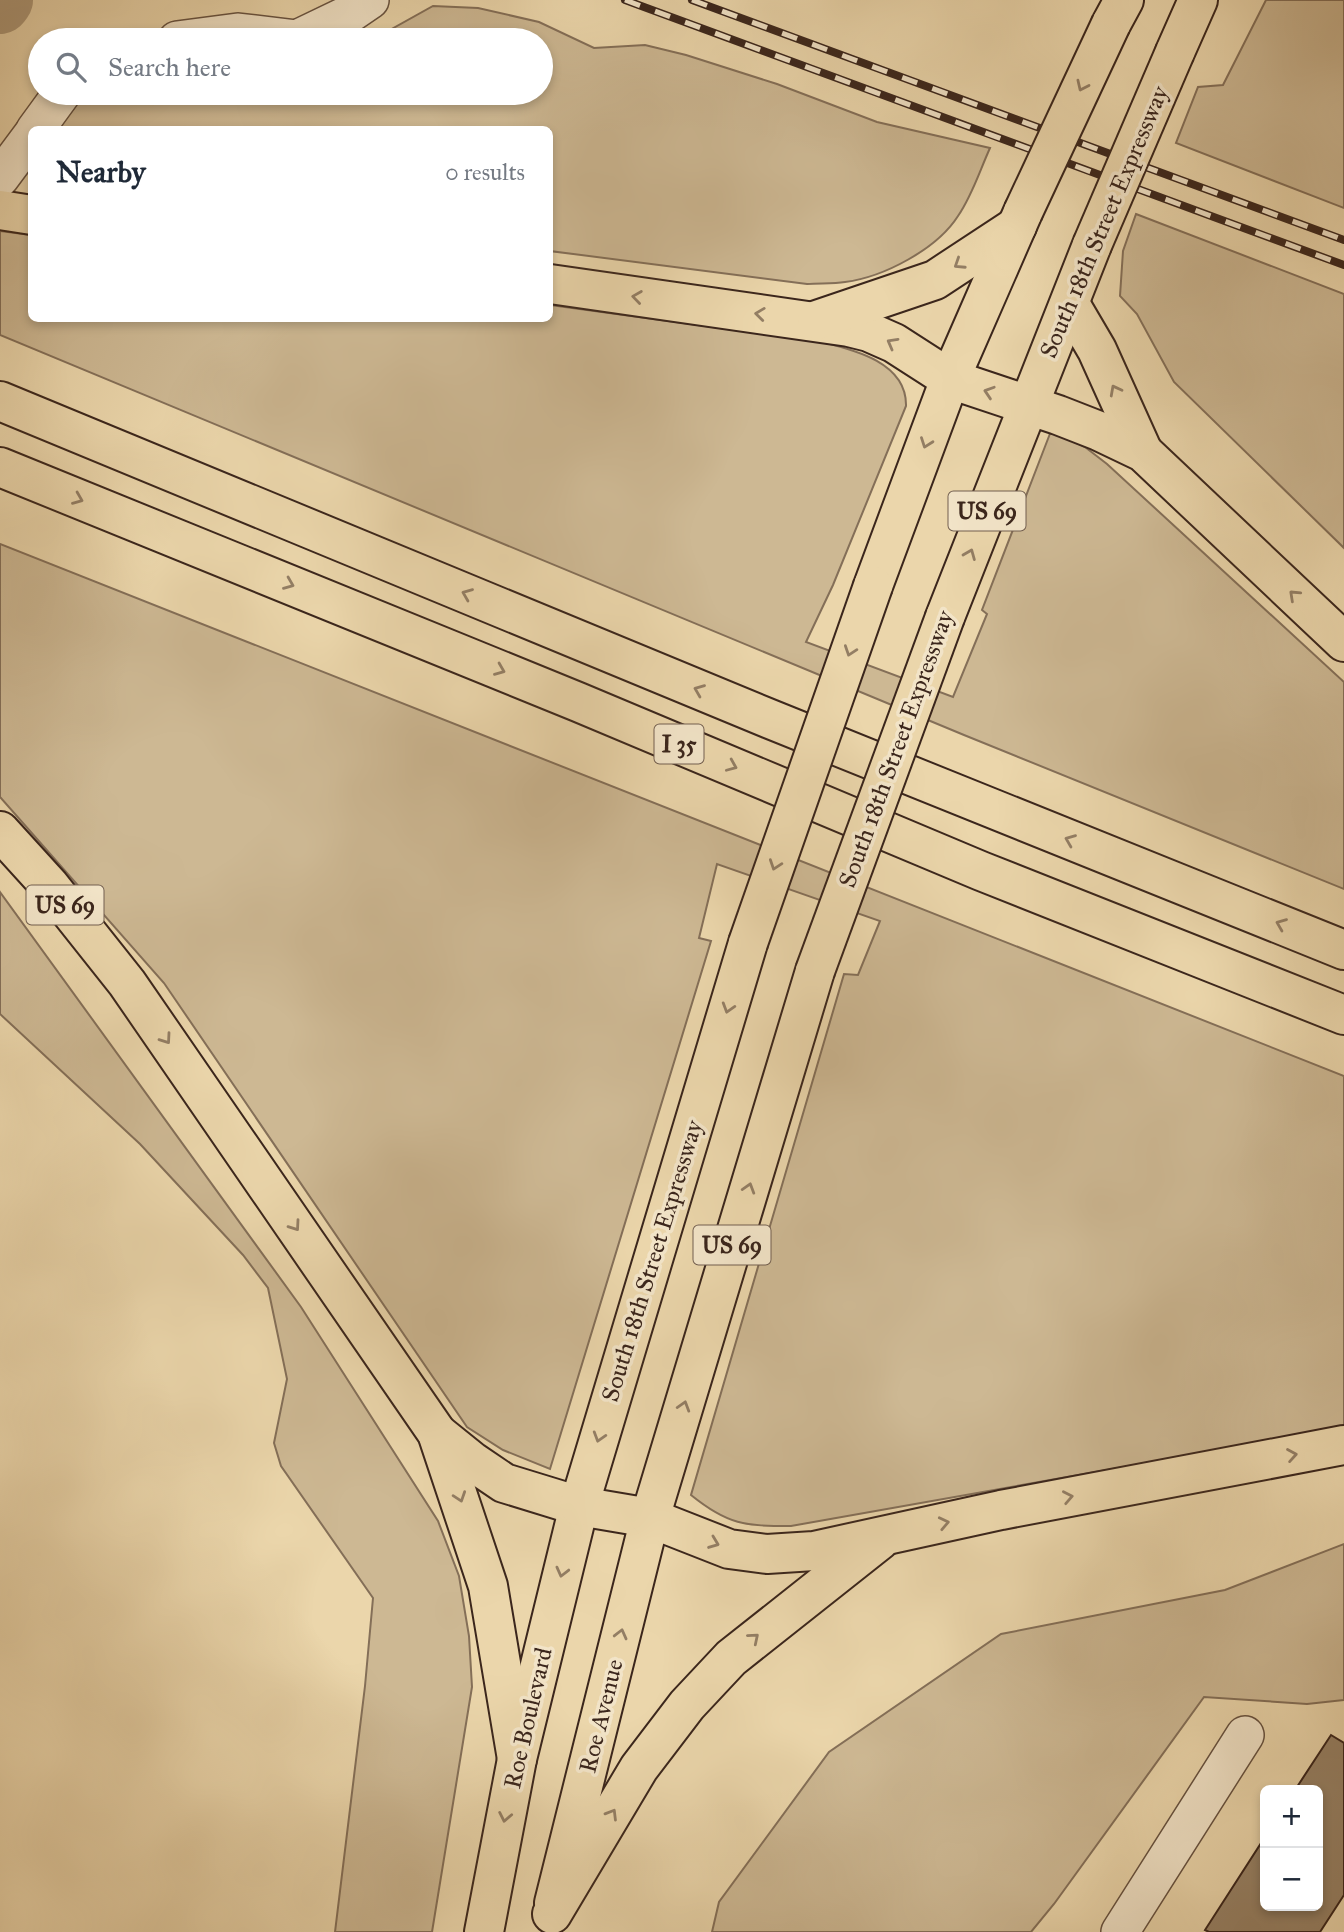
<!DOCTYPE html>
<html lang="en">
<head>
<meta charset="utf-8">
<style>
	:root { --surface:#fff; --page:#f2f2f3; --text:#1f2937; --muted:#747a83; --line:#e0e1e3 }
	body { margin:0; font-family:"IM FELL Great Primer",serif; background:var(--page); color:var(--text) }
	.controls { position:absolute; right:21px; bottom:21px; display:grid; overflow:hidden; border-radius:10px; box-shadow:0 4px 10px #0003 }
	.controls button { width:63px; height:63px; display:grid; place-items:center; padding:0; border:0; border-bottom:2px solid var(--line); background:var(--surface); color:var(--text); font:35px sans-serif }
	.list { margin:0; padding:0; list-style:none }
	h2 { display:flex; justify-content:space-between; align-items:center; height:91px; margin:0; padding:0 28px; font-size:30px }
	h2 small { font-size:23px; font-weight:400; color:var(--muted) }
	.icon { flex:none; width:38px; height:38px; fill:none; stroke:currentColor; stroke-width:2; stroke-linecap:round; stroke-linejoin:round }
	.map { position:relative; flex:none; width:1344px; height:1932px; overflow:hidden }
	.search { position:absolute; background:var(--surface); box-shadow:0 4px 10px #0003; left:28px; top:28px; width:525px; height:77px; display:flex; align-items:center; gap:18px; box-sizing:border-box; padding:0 24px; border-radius:38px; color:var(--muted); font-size:26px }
	.panel { position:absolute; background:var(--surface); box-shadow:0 4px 10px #0003; left:28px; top:126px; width:525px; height:196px; border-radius:10px }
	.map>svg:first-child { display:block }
</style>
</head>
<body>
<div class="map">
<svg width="1344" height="1932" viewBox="0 0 1344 1932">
	<rect width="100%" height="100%" fill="#ebd6ab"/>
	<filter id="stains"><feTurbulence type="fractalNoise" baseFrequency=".00286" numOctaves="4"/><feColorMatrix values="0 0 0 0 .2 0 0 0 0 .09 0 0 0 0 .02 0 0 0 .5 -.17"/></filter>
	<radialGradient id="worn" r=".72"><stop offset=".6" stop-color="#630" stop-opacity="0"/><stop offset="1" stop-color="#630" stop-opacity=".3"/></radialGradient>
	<g fill="#cdb893" stroke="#846f58" stroke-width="2">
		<path d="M1266 0H1344V208L1176 143 1198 87 1223 85Z"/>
		<path d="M433 6 478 8 539 22 594 48 645 45 686 55 777 84 877 122 990 148C980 170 972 196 958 216 937 249 884 277 845 282 833 284 820 283 807 284L550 251V130H54L82 93H541V40H372Z"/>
		<path d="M1136 214 1344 294V548L1174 382 1137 314 1120 296 1123 251Z"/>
		<path d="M0 231 31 235 32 318H550V305L822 342C855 350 907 363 906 406L833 585 806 642 953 697 987 614 982 610 1051 431 1085 447 1107 464 1344 682V889L964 735 0 335Z"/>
		<path d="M0 544 1344 1076V1428L791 1526C745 1526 728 1525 691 1495L844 974 858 975 880 921 717 864 699 938 711 941 550 1469 503 1450 467 1427 164 983 0 797Z"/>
		<path d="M0 892 301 1307 438 1521 459 1576 469 1636 472 1687 432 1932H335L365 1686 373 1598 281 1466 274 1443 287 1379 268 1288 243 1255 140 1144 0 1014Z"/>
		<path d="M1344 1544V1700L1307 1704 1204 1697 1054 1904 1031 1932H712L719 1902 829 1752 1001 1634 1225 1590Z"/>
	</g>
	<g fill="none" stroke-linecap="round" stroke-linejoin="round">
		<path stroke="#af9a7a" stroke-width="60" d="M0 4 3 0"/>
	</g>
	<path fill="#978266" stroke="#3b261c" stroke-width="2" d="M1331 1735 1344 1743V1895L1320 1932H1209L1205 1930 1265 1837V1906H1318V1790H1295Z"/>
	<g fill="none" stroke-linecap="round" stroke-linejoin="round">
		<g stroke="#675240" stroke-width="40">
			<g id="minor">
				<path d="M177 40 238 32 297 39 351 13 370 0"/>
				<path d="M35 130 62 93"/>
				<path d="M0 178 32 135"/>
				<path d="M1120 1932 1245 1735"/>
			</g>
		</g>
		<g stroke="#3b261c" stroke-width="42">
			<g id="major">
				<path d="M554 1903 650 1518"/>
				<path d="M484 1932 517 1759 579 1506"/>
			</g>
		</g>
		<g stroke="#3b261c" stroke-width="42">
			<g id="highway">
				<path d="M1111 24 1124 0"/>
				<path d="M1175 52 1198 0"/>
				<path d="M0 210 32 215"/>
				<path d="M550 284 849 327 869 332 894 343 950 379 1058 415 1099 431 1143 452 1344 642"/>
				<path d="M1070 304 1097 350 1143 452"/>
				<path d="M817 320 935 280 1017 226"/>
				<path d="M0 401 770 719 1344 950"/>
				<path d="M0 467 578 702 981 871 1344 1015"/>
				<path d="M873 586 950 379 1023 212"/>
				<path d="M945 617 1092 245"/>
				<path d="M0 831 50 886 127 983 437 1433 488 1586 517 1759"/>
				<path d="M437 1433 473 1462 504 1483 579 1506 650 1518 729 1549 767 1554 814 1551 1001 1510 1344 1445"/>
				<path d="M579 1506 748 943"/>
				<path d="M650 1518 815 971"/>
				<path d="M552 1914 639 1768 687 1705 731 1658 880 1540"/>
			</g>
		</g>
		<use href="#minor" stroke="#f2e4c8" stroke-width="37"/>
		<use href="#major" stroke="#ebd6ab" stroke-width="38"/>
		<use href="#highway" stroke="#ebd6ab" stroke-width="38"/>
		<g stroke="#3b261c" stroke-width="8">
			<g id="rail">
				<path d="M625 0 1344 265"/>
				<path d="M692 0 1344 240"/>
			</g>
		</g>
		<use href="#rail" stroke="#f2e4c8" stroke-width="5" stroke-dasharray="16" stroke-linecap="butt"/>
		<g stroke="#3b261c" stroke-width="42" stroke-linecap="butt">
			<g id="highway-bridge">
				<path d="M1023 212 1111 24"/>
				<path d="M1092 245 1175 52"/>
				<path d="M748 943 873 586"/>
				<path d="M815 971 945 617"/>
			</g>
		</g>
		<use href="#highway-bridge" stroke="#ebd6ab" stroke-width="38"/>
	</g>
	<defs><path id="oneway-chevron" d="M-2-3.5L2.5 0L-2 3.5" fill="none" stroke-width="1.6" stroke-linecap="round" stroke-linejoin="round" transform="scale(1.75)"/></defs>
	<g stroke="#937e64">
		<use href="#oneway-chevron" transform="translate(1082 86) rotate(115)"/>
		<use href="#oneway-chevron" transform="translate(959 264) rotate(147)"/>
		<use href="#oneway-chevron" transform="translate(637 297) rotate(-172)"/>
		<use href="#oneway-chevron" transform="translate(760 314) rotate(-173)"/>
		<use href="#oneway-chevron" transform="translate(892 343) rotate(-151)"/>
		<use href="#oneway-chevron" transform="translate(1115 390) rotate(-118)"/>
		<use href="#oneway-chevron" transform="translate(989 392) rotate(-162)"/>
		<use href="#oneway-chevron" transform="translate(926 443) rotate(110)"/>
		<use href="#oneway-chevron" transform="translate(78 499) rotate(22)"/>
		<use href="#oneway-chevron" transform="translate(970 554) rotate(-68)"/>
		<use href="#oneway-chevron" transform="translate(289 584) rotate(22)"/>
		<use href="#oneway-chevron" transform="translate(467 594) rotate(-158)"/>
		<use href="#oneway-chevron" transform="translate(1294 595) rotate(-137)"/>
		<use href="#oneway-chevron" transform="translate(850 651) rotate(109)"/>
		<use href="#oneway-chevron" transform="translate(500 670) rotate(22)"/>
		<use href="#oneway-chevron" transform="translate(699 690) rotate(-158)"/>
		<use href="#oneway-chevron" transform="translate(732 766) rotate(23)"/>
		<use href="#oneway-chevron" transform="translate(1070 840) rotate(-158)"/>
		<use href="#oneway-chevron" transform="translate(775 865) rotate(109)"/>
		<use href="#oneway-chevron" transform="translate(1281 924) rotate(-158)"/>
		<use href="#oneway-chevron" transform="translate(728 1008) rotate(107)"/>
		<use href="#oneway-chevron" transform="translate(166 1039) rotate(55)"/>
		<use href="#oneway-chevron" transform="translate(749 1188) rotate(-73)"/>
		<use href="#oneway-chevron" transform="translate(295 1226) rotate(55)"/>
		<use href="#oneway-chevron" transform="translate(684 1406) rotate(-73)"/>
		<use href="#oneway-chevron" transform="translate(599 1437) rotate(107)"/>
		<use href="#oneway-chevron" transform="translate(1292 1455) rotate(-10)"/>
		<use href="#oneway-chevron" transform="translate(460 1497) rotate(71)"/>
		<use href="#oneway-chevron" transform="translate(1068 1497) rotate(-11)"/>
		<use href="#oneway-chevron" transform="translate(944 1523) rotate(-12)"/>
		<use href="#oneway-chevron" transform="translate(714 1543) rotate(21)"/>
		<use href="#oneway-chevron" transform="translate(562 1572) rotate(104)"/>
		<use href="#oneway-chevron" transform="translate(621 1634) rotate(-76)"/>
		<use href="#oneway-chevron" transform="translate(754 1638) rotate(-40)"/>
		<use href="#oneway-chevron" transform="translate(612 1814) rotate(-59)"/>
		<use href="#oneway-chevron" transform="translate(505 1817) rotate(101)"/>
	</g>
	<g text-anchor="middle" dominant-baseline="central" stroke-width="7" stroke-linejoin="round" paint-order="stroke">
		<g fill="#f2e4c8" stroke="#725f50" stroke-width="2">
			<rect x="948.5" y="491.5" width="77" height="39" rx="5"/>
			<rect x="654.5" y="724.5" width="49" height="39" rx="5"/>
			<rect x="26.5" y="885.5" width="77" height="39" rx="5"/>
			<rect x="693.5" y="1225.5" width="77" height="39" rx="5"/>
		</g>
		<g font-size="23" font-weight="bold" fill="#3b261c">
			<text x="987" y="511">US 69</text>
			<text x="679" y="744">I 35</text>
			<text x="65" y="905">US 69</text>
			<text x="732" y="1245">US 69</text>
		</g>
		<g font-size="24" fill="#3b261c" stroke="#f2e4c8">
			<text transform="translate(1104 222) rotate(-67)">South 18th Street Expressway</text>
			<text transform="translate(896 749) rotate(-70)">South 18th Street Expressway</text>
			<text transform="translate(652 1261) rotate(-73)">South 18th Street Expressway</text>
			<text transform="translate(601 1716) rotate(-76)">Roe Avenue</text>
			<text transform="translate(528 1718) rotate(-77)">Roe Boulevard</text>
		</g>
	</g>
	<rect width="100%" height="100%" filter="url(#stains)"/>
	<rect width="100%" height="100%" fill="url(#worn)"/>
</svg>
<div class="controls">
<button>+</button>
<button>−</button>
</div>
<div class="search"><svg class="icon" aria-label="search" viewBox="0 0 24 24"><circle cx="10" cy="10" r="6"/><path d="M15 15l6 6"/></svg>Search here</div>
<section class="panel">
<h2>Nearby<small>0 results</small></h2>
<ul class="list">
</ul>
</section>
</div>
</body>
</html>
